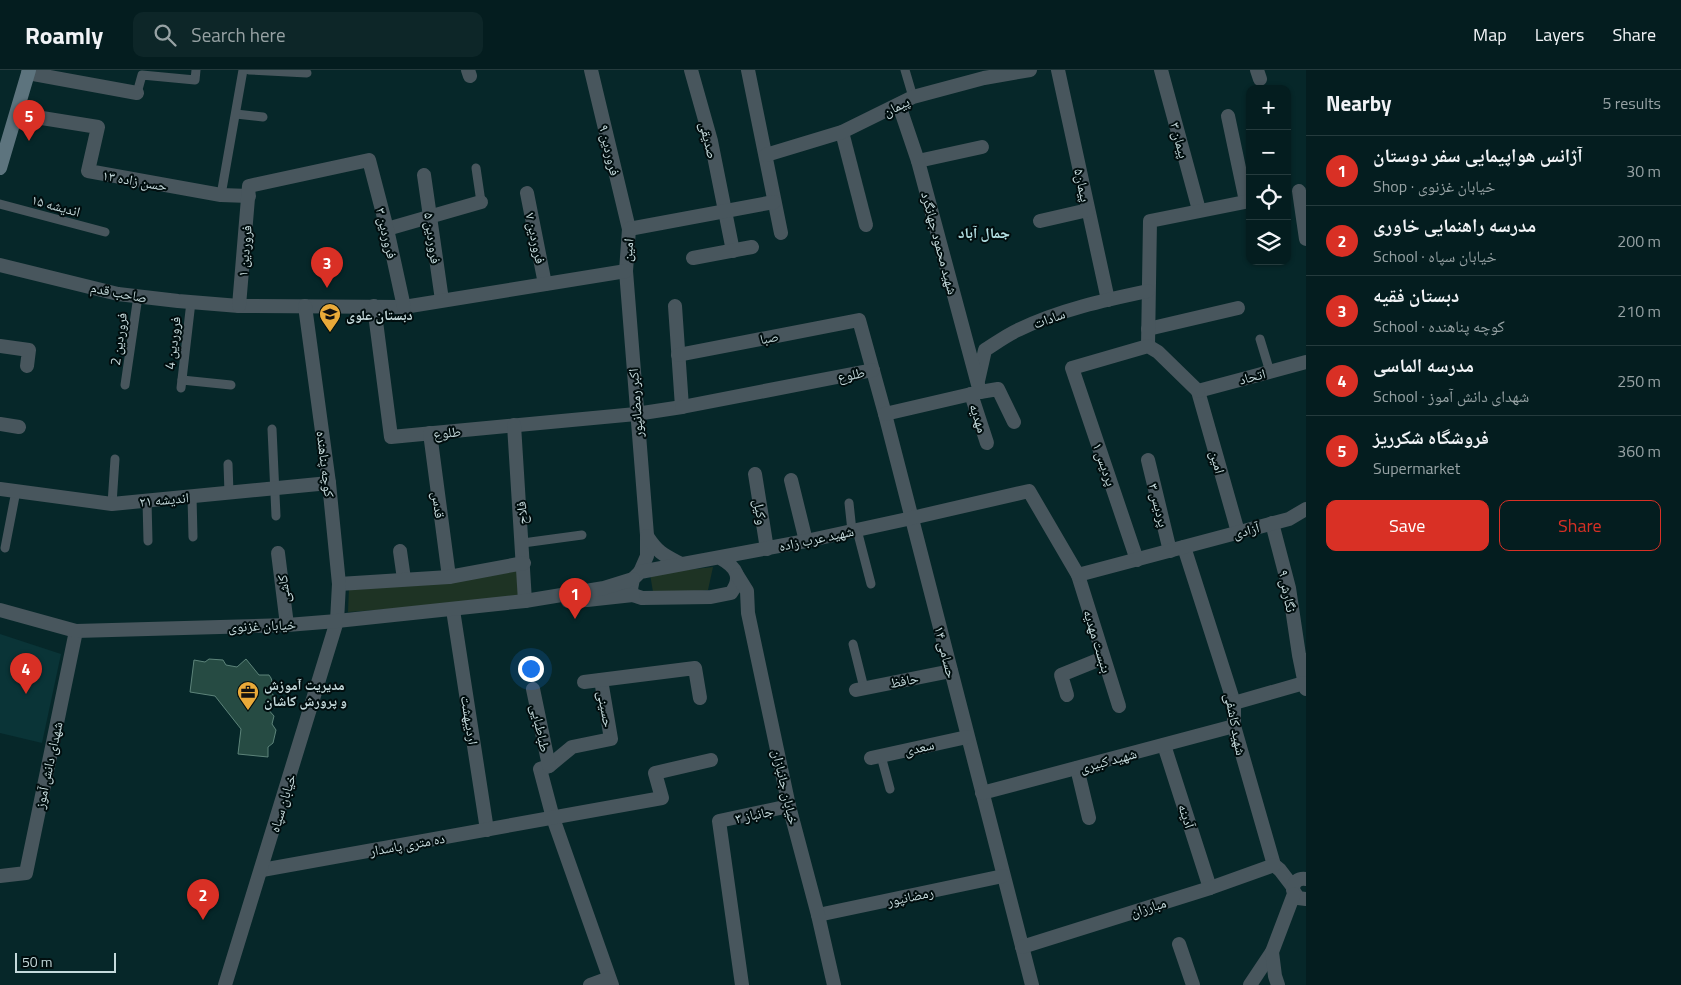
<!DOCTYPE html>
<html lang="en">
<head>
<meta charset="utf-8">
<style>
	:root { --surface:#041d1f; --page:#0d2628; --text:#f1f3f6; --muted:#97a2a4; --line:#253b3d; --accent:#d93025 }
	body { margin:0; font-family:"Titillium Web","Noto Naskh Arabic",sans-serif; background:var(--page); color:var(--text) }
	.controls { position:absolute; right:15px; top:15px; display:grid; overflow:hidden; border-radius:10px; box-shadow:0 1px 4px #0004 }
	.controls button { width:45px; height:45px; display:grid; place-items:center; padding:0; border:0; border-bottom:1px solid var(--line); background:var(--surface); color:var(--text); font:25px sans-serif }
	.scale { position:absolute; left:15px; bottom:12px; width:101px; box-sizing:border-box; padding-left:5px; border:2px solid #c5dadc; border-top:0; font-size:14px; line-height:18px; white-space:nowrap; color:#c5dadc; -webkit-text-stroke:4px #010e0f; paint-order:stroke }
	.you { position:absolute; left:530px; top:598px; width:18px; height:18px; margin:-12px; border:4px solid #fff; border-radius:50%; background:#1a73e8; box-shadow:0 0 0 8px #1a73e833 }
	.badge { display:grid; place-items:center; width:32px; height:32px; border-radius:50%; background:var(--accent); color:#fff; font-size:16px; font-weight:700 }
	.pin { position:absolute; translate:-50% -41px; filter:drop-shadow(0 1px 2px #0008) }
	.pin::after { content:''; position:absolute; top:26px; width:18px; height:15px; background:inherit; clip-path:polygon(0 0,100% 0,50% 100%) }
	.list { margin:0; padding:0; list-style:none }
	h2 { display:flex; justify-content:space-between; align-items:center; height:65px; margin:0; padding:0 20px; font-size:21px }
	h2 small { font-size:16px; font-weight:400; color:var(--muted) }
	.list li { display:grid; grid-template-columns:32px 1fr auto; gap:15px; align-items:center; box-sizing:border-box; height:70px; padding:0 20px; border-top:1px solid var(--line) }
	.list b { display:block; font-size:19px; white-space:nowrap }
	.list p { margin:0; font-size:16px; white-space:nowrap; color:var(--muted) }
	.list em { font-size:16px; font-style:normal; color:var(--muted) }
	.actions { display:flex; gap:10px; padding:15px 20px }
	.actions a { flex:1; padding:11px 0; border:1px solid var(--accent); border-radius:10px; text-align:center; font-size:18px; color:var(--accent) }
	.actions .main { background:var(--accent); color:#fff }
	.icon { flex:none; width:28px; height:28px; fill:none; stroke:currentColor; stroke-width:2; stroke-linecap:round; stroke-linejoin:round }
	.map { position:relative; flex:none; width:1306px; height:915px; overflow:hidden }
	header { display:flex; align-items:center; gap:30px; box-sizing:border-box; height:70px; padding:0 25px; background:var(--surface); border-bottom:1px solid var(--line) }
	header strong { font-size:24px }
	nav { display:flex; gap:28px; margin-inline-start:auto; font-size:18px }
	.search { width:350px; height:45px; background:var(--page); display:flex; align-items:center; gap:12px; box-sizing:border-box; padding:0 18px; border-radius:10px; color:var(--muted); font-size:19px }
	main { display:flex }
	aside { flex:1; background:var(--surface) }
	.map>svg:first-child { display:block }
</style>
</head>
<body>
<header>
<strong>Roamly</strong>
<div class="search"><svg class="icon" aria-label="search" viewBox="0 0 24 24"><circle cx="10" cy="10" r="6"/><path d="M15 15l6 6"/></svg>Search here</div>
<nav><a>Map</a><a>Layers</a><a>Share</a></nav>
</header>
<main>
<div class="map">
<svg width="1306" height="915" viewBox="0 0 1306 915">
	<rect width="100%" height="100%" fill="#062729"/>
	<path fill="#0a3437" d="M0 564 61 584 42 673 0 663Z"/>
	<g fill="#1e3324">
		<path d="M713 497 708 520 654 528 650 504Z"/>
		<path d="M518 500V530L348 542 349 518Z"/>
	</g>
	<path fill="#264b43" stroke="#5d847a" d="M209 589 223 590 226 595 237 597 246 589 259 605H269L271 608 272 611 269 620 275 627 266 637 274 646 272 654 276 660 273 673 268 677V687L238 684 241 659 215 626 190 622 194 590 205 592Z"/>
	<g fill="none" stroke-linecap="round" stroke-linejoin="round">
		<g stroke="#48565d" stroke-width="9">
			<path d="M249 0 307 3"/>
			<path d="M905 0 913 27"/>
			<path d="M137 23 142 5 195 10 196 0"/>
			<path d="M236 44 263 47"/>
			<path d="M476 98 481 132"/>
			<path d="M221 125 243 0"/>
			<path d="M0 134 105 162"/>
			<path d="M1260 269 1270 302"/>
			<path d="M182 310 231 315"/>
			<path d="M125 315 138 226"/>
			<path d="M181 318 191 232"/>
			<path d="M272 359 276 446"/>
			<path d="M228 394 229 423"/>
			<path d="M192 426 193 467"/>
			<path d="M147 431 148 471"/>
			<path d="M849 433 852 461"/>
			<path d="M112 434 115 389"/>
			<path d="M857 460 871 514"/>
			<path d="M523 473 582 465"/>
			<path d="M5 478 16 421"/>
			<path d="M853 574 864 618"/>
			<path d="M881 686 890 719"/>
		</g>
		<g stroke="#48565d" stroke-width="14">
			<path d="M468 0 470 6"/>
			<path d="M591 0 629 159 626 201 647 465V486L640 502"/>
			<path d="M691 0 711 71 733 181"/>
			<path d="M748 0 781 163"/>
			<path d="M1058 0 1108 230"/>
			<path d="M1161 0 1199 140"/>
			<path d="M1257 0 1260 9"/>
			<path d="M28 3 137 23"/>
			<path d="M17 44 98 57 88 101 221 125 249 126"/>
			<path d="M1228 46 1246 131"/>
			<path d="M842 62 866 155"/>
			<path d="M766 85 842 62 913 27 984 8 1030 0"/>
			<path d="M918 91 982 77"/>
			<path d="M424 105 442 230"/>
			<path d="M1299 121 1306 169"/>
			<path d="M527 123 545 214"/>
			<path d="M1040 151 1088 140"/>
			<path d="M387 159 481 132"/>
			<path d="M629 159 774 132"/>
			<path d="M693 188 752 177"/>
			<path d="M0 195 118 224 178 231 239 236 404 237 626 201"/>
			<path d="M239 236 249 116 369 90 387 159 404 237"/>
			<path d="M374 236 391 367 636 344 682 337 675 236"/>
			<path d="M1148 259 1238 238"/>
			<path d="M0 276 29 280 27 296"/>
			<path d="M1148 276 1150 151 1250 131"/>
			<path d="M678 285 859 250 885 344 1032 915"/>
			<path d="M978 311 985 280C996 273 1007 265 1018 260 1059 240 1105 230 1148 221"/>
			<path d="M1198 321 1238 462"/>
			<path d="M1198 321 1306 292"/>
			<path d="M980 322 998 319 1014 352"/>
			<path d="M971 324 987 373"/>
			<path d="M682 337 873 300"/>
			<path d="M885 344 980 322 918 91 899 35"/>
			<path d="M0 354 19 357"/>
			<path d="M514 355 525 531"/>
			<path d="M430 363 449 507"/>
			<path d="M1148 390 1170 481"/>
			<path d="M755 404 767 479"/>
			<path d="M791 410 806 471"/>
			<path d="M0 419 112 434 329 413"/>
			<path d="M1272 453 1289 518 1299 585 1306 619"/>
			<path d="M647 466C658 483 664 485 681 494"/>
			<path d="M1184 477 1234 633V656L1274 795 1280 800 1293 817"/>
			<path d="M400 481 404 509"/>
			<path d="M278 483 287 555"/>
			<path d="M1137 490 1072 298 1148 276 1158 282 1198 321"/>
			<path d="M1078 505 1119 636"/>
			<path d="M339 514 449 507 524 493"/>
			<path d="M453 540 487 760"/>
			<path d="M601 610 611 669 572 677 549 696 540 699 553 748 612 915"/>
			<path d="M584 612 695 598 700 628"/>
			<path d="M533 619 549 696"/>
			<path d="M856 620 951 601"/>
			<path d="M1067 625 1061 605 1103 588"/>
			<path d="M1234 633 1304 613"/>
			<path d="M1164 675 1210 818"/>
			<path d="M871 688 967 667"/>
			<path d="M1077 698 1089 748"/>
			<path d="M982 723 1234 656"/>
			<path d="M262 800 662 728 655 703 711 690"/>
			<path d="M0 806 26 803 76 561"/>
			<path d="M818 845 1003 806"/>
			<path d="M1179 874 1193 915"/>
			<path d="M1022 877 1210 818 1274 795"/>
			<path d="M225 915 337 551 339 514 329 413 305 236"/>
			<path d="M590 915 609 908"/>
			<path d="M742 915 719 751 789 736"/>
		</g>
		<g stroke="#48565d" stroke-width="14">
			<path d="M720 488C736 497 743 507 731 523L711 527 642 528 633 525 631 519 633 509 640 502 806 471 912 448 1029 421 1078 505 1289 449 1306 439"/>
			<path d="M737 505 747 521 748 543 789 736 818 845 834 915"/>
			<path d="M568 531 587 530 633 525"/>
			<path d="M0 540 76 561 287 555 337 551 525 531 604 518 633 509"/>
			<path d="M1306 809C1298 808 1293 812 1293 820L1298 828 1306 829"/>
			<path d="M1250 915 1272 882"/>
			<path d="M1278 915 1275 906 1272 882 1294 824"/>
		</g>
		<path stroke="#5d747e" stroke-width="14" d="M0 98 29 0"/>
	</g>
	<defs>
		<g id="school-pin" transform="scale(1.125)"><path d="M0 17L-7.5 6A9.5 9.5 0 1 1 7.5 6Z" fill="#eaaa39" stroke="#010e0f"/><path d="M0-5L7-2L0 1L-7-2ZM-4 1L0 2.5L4 1V4Q0 6-4 4Z" fill="#111"/></g>
		<g id="office-pin" transform="scale(1.125)"><path d="M0 17L-7.5 6A9.5 9.5 0 1 1 7.5 6Z" fill="#eaaa39" stroke="#010e0f"/><path d="M-6-3h4V-5.5h4V-3h4V5H-6ZM-1-4.5V-3h2v-1.5ZM-6 0V1H6V0Z" fill="#111"/></g>
	</defs>
	<g fill-rule="evenodd">
		<use href="#school-pin" x="330" y="244"/>
		<use href="#office-pin" x="248" y="622"/>
	</g>
	<g text-anchor="middle" dominant-baseline="central" stroke-width="4" stroke-linejoin="round" paint-order="stroke">
		<g font-size="14" fill="#c5dadc" stroke="#010e0f">
			<text transform="translate(896 36) rotate(-26)">پیمان</text>
			<text transform="translate(709 70) rotate(77)">صدیقی</text>
			<text transform="translate(1180 70) rotate(75)">پیمان ۳</text>
			<text transform="translate(610 80) rotate(77)">فروردین ۹</text>
			<text transform="translate(135 110) rotate(10)">حسن زاده ۱۳</text>
			<text transform="translate(1083 115) rotate(78)">پیمان۵</text>
			<text transform="translate(56 135) rotate(15)">اندیشه ۱۵</text>
			<text transform="translate(387 163) rotate(77)">فروردین ۳</text>
			<text transform="translate(433 168) rotate(82)">فروردین ۵</text>
			<text transform="translate(536 168) rotate(78)">فروردین ۷</text>
			<text transform="translate(940 173) rotate(75)">شهید محمود جهانگرد</text>
			<text transform="translate(627 180) rotate(-85)">امین</text>
			<text transform="translate(244 181) rotate(-85)">فروردین ۱</text>
			<text transform="translate(119 222) rotate(11)">صاحب قدم</text>
			<text transform="translate(1049 248) rotate(-20)">سادات</text>
			<text transform="translate(769 267) rotate(-11)">صبا</text>
			<text transform="translate(118 269) rotate(-82)">فروردین 2</text>
			<text transform="translate(172 273) rotate(-83)">فروردین 4</text>
			<text transform="translate(851 304) rotate(-11)">طلوع</text>
			<text transform="translate(1252 306) rotate(-15)">اتحاد</text>
			<text transform="translate(635 333) rotate(-94)">اکبر رمضانپور</text>
			<text transform="translate(979 348) rotate(72)">مهدیه</text>
			<text transform="translate(447 362) rotate(-6)">طلوع</text>
			<text transform="translate(1218 392) rotate(75)">امین</text>
			<text transform="translate(326 394) rotate(83)">کوچه پناهنده</text>
			<text transform="translate(1105 394) rotate(71)">پردیس ۱</text>
			<text transform="translate(164 429) rotate(-5)">اندیشه ۲۱</text>
			<text transform="translate(439 435) rotate(83)">قدس</text>
			<text transform="translate(1159 435) rotate(76)">پردیس ۳</text>
			<text transform="translate(761 442) rotate(81)">وکیل</text>
			<text transform="translate(521 443) rotate(-94)">فلاح</text>
			<text transform="translate(1246 460) rotate(-15)">آزادی</text>
			<text transform="translate(816 468) rotate(-12)">شهید عرب زاده</text>
			<text transform="translate(283 519) rotate(-97)">کاشی</text>
			<text transform="translate(1288 521) rotate(79)">نگارش ۹</text>
			<text transform="translate(262 555) rotate(-2)">خیابان غزنوی</text>
			<text transform="translate(1098 571) rotate(73)">بنبست مهدیه</text>
			<text transform="translate(946 582) rotate(76)">حسامی ۱۴</text>
			<text transform="translate(904 610) rotate(-11)">حافظ</text>
			<text transform="translate(606 639) rotate(80)">حسینی</text>
			<text transform="translate(470 650) rotate(81)">اردیبهشت</text>
			<text transform="translate(1236 654) rotate(79)">شهید کاشفی</text>
			<text transform="translate(541 658) rotate(78)">طباطبایی</text>
			<text transform="translate(919 677) rotate(-13)">سعدی</text>
			<text transform="translate(1108 690) rotate(-15)">شهید کبیری</text>
			<text transform="translate(48 695) rotate(-78)">شهدای دانش آموز</text>
			<text transform="translate(786 717) rotate(77)">خیابان جانبازان</text>
			<text transform="translate(282 733) rotate(-73)">خیابان سپاه</text>
			<text transform="translate(754 744) rotate(-12)">جانباز ۳</text>
			<text transform="translate(1187 746) rotate(72)">آدینه</text>
			<text transform="translate(407 774) rotate(-10)">ده متری پاسدار</text>
			<text transform="translate(910 826) rotate(-12)">رمضانپور</text>
			<text transform="translate(1148 837) rotate(-17)">مبارزان</text>
		</g>
		<g font-size="14" font-weight="bold" fill="#c5dadc" stroke="#010e0f" text-anchor="start">
			<text x="346" y="244">دبستان علوی</text>
			<text x="264" y="614">مدیریت آموزش<tspan x="264" dy="16">و پرورش کاشان</tspan></text>
		</g>
		<g font-size="15" font-weight="bold" fill="#b2dee1" stroke="#010e0f">
			<text x="984" y="162">جمال آباد</text>
		</g>
	</g>
</svg>
<div class="controls">
<button>+</button>
<button>−</button>
<button><svg class="icon" aria-label="locate" viewBox="0 0 24 24"><circle cx="12" cy="12" r="6"/><path d="M12 2v4M12 18v4M2 12h4M18 12h4"/></svg></button>
<button><svg class="icon" aria-label="layers" viewBox="0 0 24 24"><path d="M12 4l9 5-9 5-9-5zM3 14l9 5 9-5"/></svg></button>
</div>
<div class="scale">50 m</div>
<div class="you"></div>
<div class="pin badge" style="left:575px;top:549px">1</div>
<div class="pin badge" style="left:203px;top:850px">2</div>
<div class="pin badge" style="left:327px;top:218px">3</div>
<div class="pin badge" style="left:26px;top:624px">4</div>
<div class="pin badge" style="left:29px;top:71px">5</div>
</div>
<aside>
<h2>Nearby<small>5 results</small></h2>
<ul class="list">
<li><span class="badge">1</span><div><b>آژانس هواپیمایی سفر دوستان</b><p>Shop · خیابان غزنوی</p></div><em>30 m</em></li>
<li><span class="badge">2</span><div><b>مدرسه راهنمایی خاوری</b><p>School · خیابان سپاه</p></div><em>200 m</em></li>
<li><span class="badge">3</span><div><b>دبستان فقیه</b><p>School · کوچه پناهنده</p></div><em>210 m</em></li>
<li><span class="badge">4</span><div><b>مدرسه الماسی</b><p>School · شهدای دانش آموز</p></div><em>250 m</em></li>
<li><span class="badge">5</span><div><b>فروشگاه شکرریز</b><p>Supermarket</p></div><em>360 m</em></li>
</ul>
<div class="actions"><a class="main">Save</a><a>Share</a></div>
</aside>
</main>
</body>
</html>
